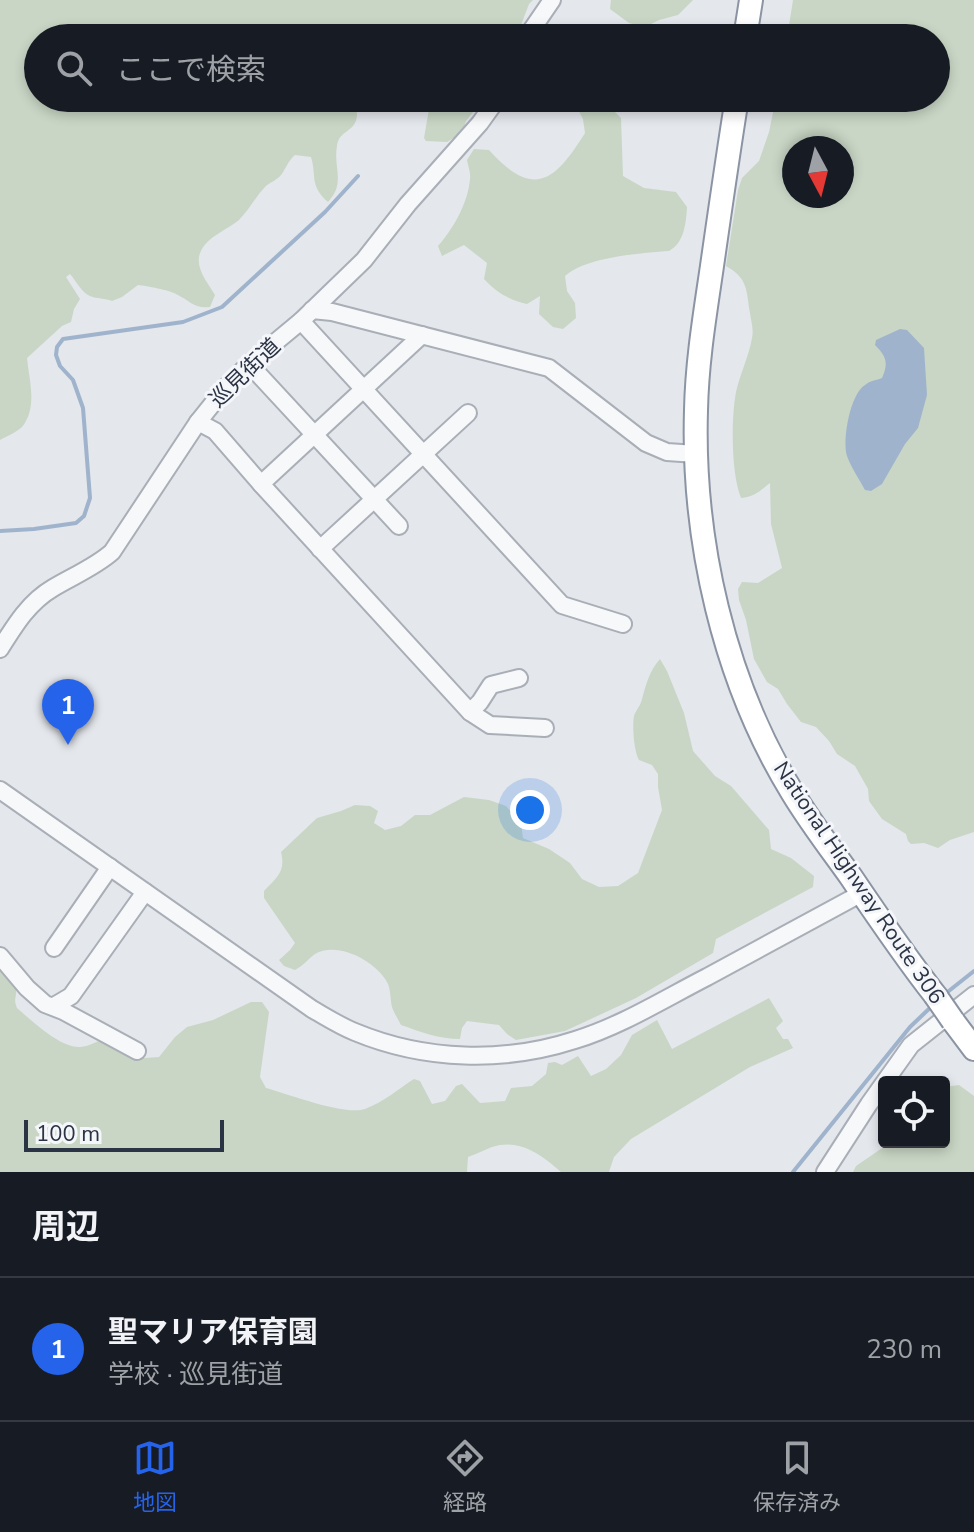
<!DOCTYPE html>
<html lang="ja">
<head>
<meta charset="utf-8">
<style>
	:root { --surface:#171b24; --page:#242831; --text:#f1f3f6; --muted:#9ea1a6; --line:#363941; --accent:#2563eb }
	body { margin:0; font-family:"Nunito Sans","Noto Sans JP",sans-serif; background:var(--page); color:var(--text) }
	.controls { position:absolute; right:24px; bottom:24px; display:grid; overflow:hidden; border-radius:8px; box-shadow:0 4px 12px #0003 }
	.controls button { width:72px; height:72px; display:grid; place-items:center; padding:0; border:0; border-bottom:2px solid var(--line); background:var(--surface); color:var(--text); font:40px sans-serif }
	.compass { position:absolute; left:782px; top:136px; width:72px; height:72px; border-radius:50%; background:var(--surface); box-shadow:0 4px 12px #0003; rotate:173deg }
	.scale { position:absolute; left:24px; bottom:20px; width:200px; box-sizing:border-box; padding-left:8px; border:4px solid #2b3445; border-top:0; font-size:22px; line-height:28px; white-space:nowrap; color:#2b3445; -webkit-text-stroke:6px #f4f6f9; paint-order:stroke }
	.you { position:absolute; left:530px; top:810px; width:28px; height:28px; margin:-20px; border:6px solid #fff; border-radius:50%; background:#1a73e8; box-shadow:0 0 0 12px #1a73e833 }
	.badge { display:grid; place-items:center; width:52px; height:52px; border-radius:50%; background:var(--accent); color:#fff; font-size:26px; font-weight:700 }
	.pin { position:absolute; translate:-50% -66px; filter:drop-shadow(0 2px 4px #0008) }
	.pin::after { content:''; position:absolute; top:42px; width:28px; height:24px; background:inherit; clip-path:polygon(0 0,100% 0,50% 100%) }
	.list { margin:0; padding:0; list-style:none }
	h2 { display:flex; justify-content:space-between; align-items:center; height:104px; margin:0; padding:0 32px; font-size:34px }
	h2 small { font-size:26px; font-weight:400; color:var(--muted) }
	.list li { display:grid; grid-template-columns:52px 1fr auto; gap:24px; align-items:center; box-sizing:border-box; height:144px; padding:0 32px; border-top:2px solid var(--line) }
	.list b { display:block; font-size:30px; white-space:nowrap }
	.list p { margin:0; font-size:26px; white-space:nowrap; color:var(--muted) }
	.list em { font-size:26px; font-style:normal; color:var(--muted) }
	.icon { flex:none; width:44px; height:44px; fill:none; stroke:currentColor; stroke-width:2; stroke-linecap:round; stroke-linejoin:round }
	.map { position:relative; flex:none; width:974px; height:1172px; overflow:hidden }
	.search { position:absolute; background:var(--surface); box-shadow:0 4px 12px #0003; left:24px; right:24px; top:24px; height:88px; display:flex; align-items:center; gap:20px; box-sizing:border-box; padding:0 28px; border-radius:44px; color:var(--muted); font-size:30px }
	.sheet { height:248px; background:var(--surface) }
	nav { display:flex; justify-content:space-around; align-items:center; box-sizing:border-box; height:112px; border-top:2px solid var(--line); background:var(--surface); font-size:22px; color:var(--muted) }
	nav a { display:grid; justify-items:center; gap:4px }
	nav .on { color:var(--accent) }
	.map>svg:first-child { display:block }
</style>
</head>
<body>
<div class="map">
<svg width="974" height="1172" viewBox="0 0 974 1172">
	<rect width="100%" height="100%" fill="#e4e7ec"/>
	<g fill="#c9d6c5" fill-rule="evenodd">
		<path d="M0 0H533L529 4 516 38H429L426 33 415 32 403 38H38V98H349C353 104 357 107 357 115 356 133 339 129 337 146 333 168 346 183 328 202 309 185 317 177 311 157L295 155C288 161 286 168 281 175 277 180 271 182 266 186 256 196 249 210 239 220 227 230 208 236 201 251 193 266 208 283 215 295L210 307C194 309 189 300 176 294 169 290 147 286 138 285L122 297 112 301C105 298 97 299 90 296 82 293 76 281 70 274L66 277 80 299 74 309 71 322 62 326 27 358C29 380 38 407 22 427 17 432 7 436 0 440Z"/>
		<path d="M611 0H693L678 15 659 20 645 27 629 23 610 9Z"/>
		<path d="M793 0H974V832L950 840 938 848 924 843 911 844 908 841 906 834 882 819 869 801 868 789 855 766 837 754 829 741 816 727 801 722 787 704 778 689 767 682 754 659 746 620 739 600 738 589 742 582 758 583 782 568 771 524 770 483C761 490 755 497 741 498 731 473 731 419 736 392 740 374 749 356 752 338 754 330 751 321 750 313 746 291 749 279 726 266L738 190 742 178 759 161 769 132 776 98H936V38H787ZM794 148H842V196H794Z"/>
		<path d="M425 98H484L466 121 462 133 447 142 426 141 424 138 429 109Z"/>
		<path d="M572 98H601L621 118 623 176 644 188 676 192 687 207C686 224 684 243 669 251 641 253 586 257 565 276L567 291 575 303 576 318 563 329 553 327 539 314 540 296 527 304C509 300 496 292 484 279L487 263 464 245 442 256 438 246C453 229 468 203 470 179 471 173 468 166 467 160L474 149 489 150C534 200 555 181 585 133L583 119Z"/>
		<path d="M660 659 667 671 684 713 693 751 715 776 731 786 769 830 771 849 791 858 814 876 813 887 716 939 713 953 636 998 565 1031 516 1040 507 1034 499 1025 467 1021 462 1028 460 1039C439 1039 421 1032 401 1025 398 1019 394 1013 392 1007 390 999 391 989 387 982 375 961 338 941 315 954 308 959 303 966 295 970L284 966 279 960 290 950 295 943 264 898V891C277 877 286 872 281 852L317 818 341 811 355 805 370 806 378 811 374 823 385 830 401 826 415 815H430L464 797 489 800 506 806 521 823 523 838 549 849 570 863 582 879 599 887 618 886 638 873 662 810 658 787V774L652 765 639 760C634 751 632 727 634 716 636 710 641 705 642 699 646 684 650 670 660 659Z"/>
		<path d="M0 967C6 972 15 979 16 988 17 997 13 999 17 1008 31 1020 60 1048 80 1047 86 1047 94 1043 99 1041L144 1058 159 1057 175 1037 187 1027 213 1020 251 1002H262L269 1012 260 1077 266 1088C288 1094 345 1116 365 1109 384 1102 398 1089 414 1079L420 1081 432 1104 445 1101 456 1086 462 1084 480 1103 505 1101 511 1088 532 1086 546 1074 548 1063 555 1062 562 1065 578 1056 591 1076 606 1069 621 1055 632 1035 657 1020 672 1049 769 998 783 1021 776 1028 783 1039H788L793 1048 750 1067 631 1139 614 1157 609 1172H561C542 1155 519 1138 492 1147 484 1150 477 1154 468 1157L467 1172H0Z"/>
		<path d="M959 1085 974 1096V1172H853L856 1166 891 1142H944V1087Z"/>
	</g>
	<path fill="#9fb4cc" d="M900 329 907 330 924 348 927 395 918 428 905 444 882 484 871 491 865 490C859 479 851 467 847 456 842 440 850 394 865 385 869 381 877 380 882 378 889 363 886 356 875 345L876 340Z"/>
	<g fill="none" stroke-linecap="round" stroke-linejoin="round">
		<g stroke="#9fb4cc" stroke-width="4">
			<path d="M0 531 34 529 76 523 84 516 90 498 83 408 73 380 60 366 56 355 57 347 63 339 183 322 222 307 325 212 358 176"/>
			<path d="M945 994 974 971"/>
			<path d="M793 1172 910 1027 932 1006"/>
		</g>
		<g stroke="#a9aeb7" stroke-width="20">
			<g id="minor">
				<path d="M526 38 552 0"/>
				<path d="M312 310 332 312 549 368 646 443 667 452 696 454"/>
				<path d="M301 321 562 605 623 624"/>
				<path d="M249 364 399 526"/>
				<path d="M198 422 215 431 261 484 470 712 490 725 545 728"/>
				<path d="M261 484 422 335"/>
				<path d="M320 549 468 413"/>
				<path d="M0 649C15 625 29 602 53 588 73 576 95 567 112 552L198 422 226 387 249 364 301 321 364 260 408 204 480 123 498 98"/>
				<path d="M470 712 480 702 491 685 519 678"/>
				<path d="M0 790 312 1009C326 1017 340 1026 355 1032 425 1061 504 1063 575 1040 621 1026 664 999 707 977 758 949 810 921 862 893"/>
				<path d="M54 948 110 867"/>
				<path d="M0 956 27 988 45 1004 63 1011 137 1051"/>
				<path d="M54 1006 71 996 145 892"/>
				<path d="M825 1172 869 1104 911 1045 974 995"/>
			</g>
		</g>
		<g stroke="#8b94a3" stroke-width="26">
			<g id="highway">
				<path d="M745 38 751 0"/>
				<path d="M737 98C728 154 720 210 712 266 705 314 697 361 696 410 692 540 724 681 792 792 810 822 831 849 851 877 878 917 905 957 935 995"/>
				<path d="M953 1021 974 1049"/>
			</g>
		</g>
		<use href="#minor" stroke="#f7f8fa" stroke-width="16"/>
		<use href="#highway" stroke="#fff" stroke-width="22"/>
		<g stroke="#8b94a3" stroke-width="26" stroke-linecap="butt">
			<path id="highway-bridge" d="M935 995 953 1021"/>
		</g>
		<use href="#highway-bridge" stroke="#fff" stroke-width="22"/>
	</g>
	<g text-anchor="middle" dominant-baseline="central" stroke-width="6" stroke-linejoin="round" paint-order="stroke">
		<g font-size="22" fill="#2b3445" stroke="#f4f6f9">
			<text transform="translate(245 373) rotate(-44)">巡見街道</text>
			<text transform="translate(859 883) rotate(56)">National Highway Route 306</text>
		</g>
	</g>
</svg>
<div class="controls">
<button><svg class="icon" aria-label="locate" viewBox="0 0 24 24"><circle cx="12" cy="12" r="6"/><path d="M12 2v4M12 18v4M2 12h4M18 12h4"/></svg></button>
</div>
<svg class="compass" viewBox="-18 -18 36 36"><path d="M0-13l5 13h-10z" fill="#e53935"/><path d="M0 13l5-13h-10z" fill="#9ea1a6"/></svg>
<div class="scale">100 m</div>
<div class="you"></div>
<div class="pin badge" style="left:68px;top:745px">1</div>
<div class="search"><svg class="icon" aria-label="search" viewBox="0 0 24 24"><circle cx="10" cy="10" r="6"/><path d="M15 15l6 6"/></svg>ここで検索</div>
</div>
<section class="sheet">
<h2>周辺<small></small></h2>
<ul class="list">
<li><span class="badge">1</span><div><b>聖マリア保育園</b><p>学校 · 巡見街道</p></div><em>230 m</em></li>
</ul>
</section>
<nav>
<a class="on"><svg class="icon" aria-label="map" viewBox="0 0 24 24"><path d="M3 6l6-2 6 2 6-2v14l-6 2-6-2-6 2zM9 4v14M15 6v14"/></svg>地図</a>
<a><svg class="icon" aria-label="directions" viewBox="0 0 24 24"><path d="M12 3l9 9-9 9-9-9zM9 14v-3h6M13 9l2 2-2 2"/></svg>経路</a>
<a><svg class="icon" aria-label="saved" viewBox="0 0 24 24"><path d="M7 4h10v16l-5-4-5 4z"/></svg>保存済み</a>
</nav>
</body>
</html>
